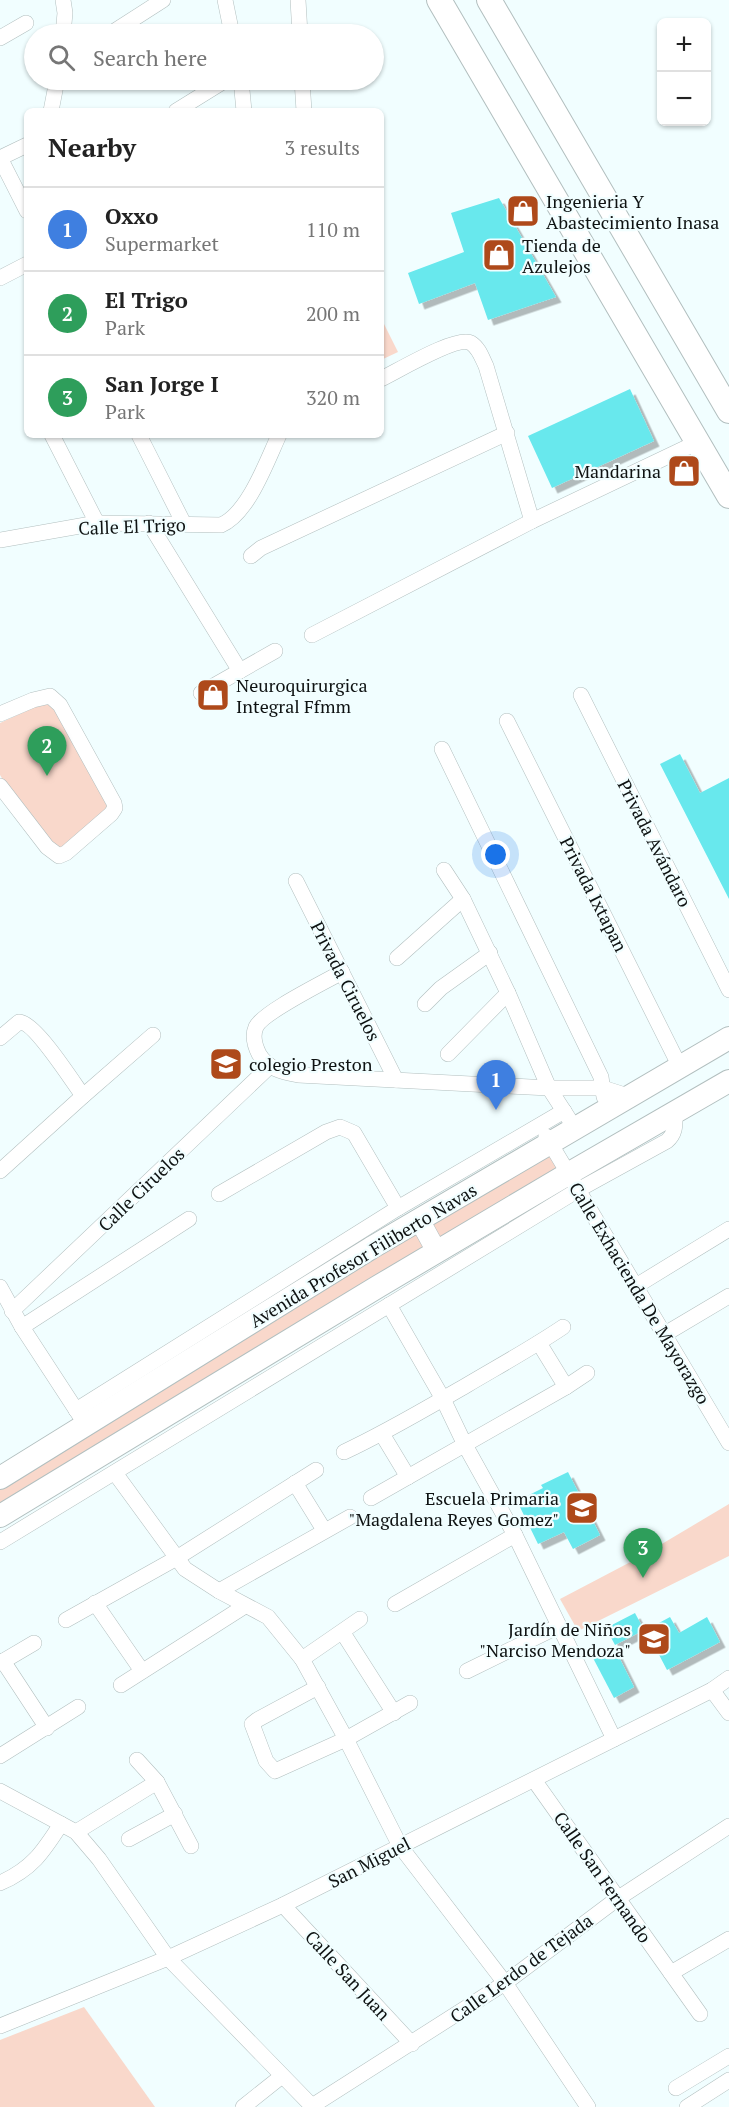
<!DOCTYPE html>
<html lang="en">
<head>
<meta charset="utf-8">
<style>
	:root { --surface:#fff; --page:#f6f6f6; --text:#222; --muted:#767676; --line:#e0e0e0; --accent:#d93025 }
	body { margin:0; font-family:"PT Serif",serif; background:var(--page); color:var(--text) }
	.controls { position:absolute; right:18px; top:18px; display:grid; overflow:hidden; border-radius:9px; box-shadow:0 2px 4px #0004 }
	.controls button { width:54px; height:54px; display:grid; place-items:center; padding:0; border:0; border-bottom:2px solid var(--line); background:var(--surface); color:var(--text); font:30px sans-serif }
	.you { position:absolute; left:496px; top:855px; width:21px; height:21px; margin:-15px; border:4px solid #fff; border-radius:50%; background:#1a73e8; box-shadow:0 0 0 9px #1a73e833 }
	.badge { display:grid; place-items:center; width:39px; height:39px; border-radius:50%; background:var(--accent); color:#fff; font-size:20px; font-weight:700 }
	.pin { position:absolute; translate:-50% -50px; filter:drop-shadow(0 2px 3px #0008) }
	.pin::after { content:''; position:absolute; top:32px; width:21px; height:18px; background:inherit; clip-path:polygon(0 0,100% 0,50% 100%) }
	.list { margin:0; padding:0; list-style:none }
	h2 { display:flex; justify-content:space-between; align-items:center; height:78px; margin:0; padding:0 24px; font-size:26px }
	h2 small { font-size:20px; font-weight:400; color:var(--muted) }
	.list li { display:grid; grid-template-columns:39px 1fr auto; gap:18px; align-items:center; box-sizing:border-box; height:84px; padding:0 24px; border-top:2px solid var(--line) }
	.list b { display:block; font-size:22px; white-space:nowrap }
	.list p { margin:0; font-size:20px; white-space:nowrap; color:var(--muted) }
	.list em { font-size:20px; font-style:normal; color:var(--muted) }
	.icon { flex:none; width:33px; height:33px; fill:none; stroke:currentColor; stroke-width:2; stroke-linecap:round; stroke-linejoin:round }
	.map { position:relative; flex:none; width:729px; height:2107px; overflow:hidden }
	.search { position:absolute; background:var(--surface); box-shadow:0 2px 4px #0004; left:24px; top:24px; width:360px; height:66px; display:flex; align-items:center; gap:15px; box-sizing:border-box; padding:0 21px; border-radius:33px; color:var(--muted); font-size:22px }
	.panel { position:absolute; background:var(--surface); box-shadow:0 2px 4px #0004; left:24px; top:108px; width:360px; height:330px; border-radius:9px }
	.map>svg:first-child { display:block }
</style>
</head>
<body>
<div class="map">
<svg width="729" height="2107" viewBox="0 0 729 2107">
	<defs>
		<filter id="shadow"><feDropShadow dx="5.5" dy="5.5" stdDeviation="0" flood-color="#0004"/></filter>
	</defs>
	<rect width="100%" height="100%" fill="#f1feff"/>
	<g fill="#f9d8cb">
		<path d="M381 318 398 352 381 360Z"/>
		<path d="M54 698 111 814 63 854 30 825 0 775V723Z"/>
		<path d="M545 1151 555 1159 558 1170 444 1238 438 1236 431 1222Z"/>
		<path d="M412 1233 421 1239 424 1251 0 1507V1482Z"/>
		<path d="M729 1504V1556L578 1631 560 1599 640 1557Z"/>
		<path d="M84 2007 155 2107H0V2040Z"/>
	</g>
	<g fill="#68e8ed" filter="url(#shadow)">
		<path d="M499 198 556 297 488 320 475 283 419 304 408 273 464 252 451 213Z"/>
		<path d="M630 389 654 441 552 488 528 436Z"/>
		<path d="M680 754 700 793 729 778V899L660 764Z"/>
		<path d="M568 1472 600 1535 573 1549 564 1532 538 1544 517 1501 543 1488 541 1485Z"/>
		<path d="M635 1613 644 1630 615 1645 606 1628Z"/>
		<path d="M670 1617 679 1633 707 1617 720 1642 667 1670 646 1630Z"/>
		<path d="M614 1647 634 1687 614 1698 593 1658Z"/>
	</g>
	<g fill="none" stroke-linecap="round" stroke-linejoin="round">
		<g stroke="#b2bfbf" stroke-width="16">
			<g id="minor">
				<path d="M63 0 65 13 63 34"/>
				<path d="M225 0 232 34"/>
				<path d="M298 0 300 34"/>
				<path d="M110 34 163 0"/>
				<path d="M0 38 26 23"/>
				<path d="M241 80 244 111"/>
				<path d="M302 80 304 111"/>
				<path d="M51 111 57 80"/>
				<path d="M176 111 226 80"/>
				<path d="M0 158 27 211"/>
				<path d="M0 158 27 145"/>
				<path d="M0 278 27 264"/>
				<path d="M381 379C396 372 457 335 471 343 479 348 482 358 486 366L532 521"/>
				<path d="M52 435 97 523"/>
				<path d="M139 435 184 524"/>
				<path d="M149 523 240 671"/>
				<path d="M0 540 97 523 221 525C248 514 267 461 279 435"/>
				<path d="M251 556 261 548 507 433"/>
				<path d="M312 635 532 521 698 442"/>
				<path d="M201 693 275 651"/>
				<path d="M581 695 729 990"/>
				<path d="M0 714 33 700 50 696 60 705 114 803 115 808 111 814 66 853 59 856 47 847 0 786"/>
				<path d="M507 721 680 1067"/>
				<path d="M442 749 601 1077 604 1097"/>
				<path d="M444 870 463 899 508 993 549 1088 569 1119"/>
				<path d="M296 881 396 1080"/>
				<path d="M397 958 463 899"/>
				<path d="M342 972C325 982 263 1012 256 1027 252 1036 255 1046 259 1054 268 1069 282 1072 298 1075L549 1088H603L628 1096"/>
				<path d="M425 1004 441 988 490 953"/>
				<path d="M0 1038 19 1022C34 1021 73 1082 83 1096"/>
				<path d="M448 1054 508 993"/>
				<path d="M546 1136 729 1443"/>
				<path d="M0 1171 83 1096 153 1035"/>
				<path d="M219 1194 326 1132 340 1127 354 1133 398 1208"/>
				<path d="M636 1286 729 1229"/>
				<path d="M0 1287 22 1327 82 1419"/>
				<path d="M389 1305 443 1399 465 1445 515 1535 614 1739"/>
				<path d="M12 1311 270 1066"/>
				<path d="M22 1327 189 1219"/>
				<path d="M665 1334 729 1296"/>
				<path d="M539 1343 566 1387"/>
				<path d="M76 1410 398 1208 564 1111"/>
				<path d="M382 1434 408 1477"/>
				<path d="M344 1452C387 1432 427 1408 467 1385 499 1366 532 1348 563 1327"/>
				<path d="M115 1473 185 1569 219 1591 268 1617 302 1659 346 1739 400 1846 505 1983 588 2107"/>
				<path d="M295 1483 324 1530"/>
				<path d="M371 1498 566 1387 587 1373"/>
				<path d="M0 1542 578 1190 667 1141C676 1133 675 1125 675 1113"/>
				<path d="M219 1591 350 1517"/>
				<path d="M95 1603 142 1671"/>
				<path d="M395 1604 515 1535"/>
				<path d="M66 1620 175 1559 316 1470"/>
				<path d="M343 1633 394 1713"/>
				<path d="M302 1659 360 1619"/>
				<path d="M3 1661 47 1728"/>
				<path d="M0 1663 34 1643"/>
				<path d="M467 1671 559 1626"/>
				<path d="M121 1685 245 1606"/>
				<path d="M318 1687 257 1720 252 1724 266 1761 275 1771 346 1739 410 1703"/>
				<path d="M712 1690 729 1713"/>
				<path d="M0 1756 78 1707"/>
				<path d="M137 1760 157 1782 191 1846"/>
				<path d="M534 1780 700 2014"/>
				<path d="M0 1791 76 1832 99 1859 168 1958 313 2107"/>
				<path d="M76 1832 157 1782"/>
				<path d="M129 1839 175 1814"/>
				<path d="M0 1883C32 1869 43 1852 61 1824"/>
				<path d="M283 1905 412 2044"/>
				<path d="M671 1973 729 1939"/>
				<path d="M0 2026 168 1958 283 1905 712 1690 729 1678"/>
				<path d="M676 2088 729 2056"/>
				<path d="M312 2106 505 1983 617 1899 729 1826"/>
				<path d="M243 2107 282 2076"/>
				<path d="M687 2107 729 2080"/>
			</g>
		</g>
		<g stroke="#b2bfbf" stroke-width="21">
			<path id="tertiary" d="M420 1221 437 1252"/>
		</g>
		<g stroke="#b2bfbf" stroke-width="24">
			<g id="secondary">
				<path d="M0 1478 371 1248 729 1038"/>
				<path d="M0 1516 379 1286 568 1174 729 1081"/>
			</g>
		</g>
		<g stroke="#b2bfbf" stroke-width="26">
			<g id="primary">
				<path d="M439 0 729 496"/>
				<path d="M489 0 729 411"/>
			</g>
		</g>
		<use href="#minor" stroke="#fff" stroke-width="15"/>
		<use href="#tertiary" stroke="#fff" stroke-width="20"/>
		<use href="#secondary" stroke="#fff" stroke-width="22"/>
		<use href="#primary" stroke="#fff" stroke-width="24"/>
	</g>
	<defs>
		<g id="shop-square" transform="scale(1.725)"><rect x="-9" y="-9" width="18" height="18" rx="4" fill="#ae491a" stroke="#f1feff"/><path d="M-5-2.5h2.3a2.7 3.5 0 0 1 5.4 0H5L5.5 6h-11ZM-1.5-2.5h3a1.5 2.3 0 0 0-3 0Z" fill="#fff"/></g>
		<g id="school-square" transform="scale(1.725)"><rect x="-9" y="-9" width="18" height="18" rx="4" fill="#ae491a" stroke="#f1feff"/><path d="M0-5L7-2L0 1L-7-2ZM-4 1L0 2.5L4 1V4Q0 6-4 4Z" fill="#fff"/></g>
	</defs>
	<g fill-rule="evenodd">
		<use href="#shop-square" x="523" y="211"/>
		<use href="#shop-square" x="499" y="255"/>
		<use href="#shop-square" x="684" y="471"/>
		<use href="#shop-square" x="213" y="695"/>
		<use href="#school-square" x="226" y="1064"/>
		<use href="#school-square" x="582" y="1508"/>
		<use href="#school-square" x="654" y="1639"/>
	</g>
	<g text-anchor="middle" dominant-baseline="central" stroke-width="4.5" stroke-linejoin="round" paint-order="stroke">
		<g font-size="18" fill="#0e1212" stroke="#f1feff" text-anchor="start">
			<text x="546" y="201">Ingenieria Y<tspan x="546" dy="21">Abastecimiento Inasa</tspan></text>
			<text x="522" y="245">Tienda de<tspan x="522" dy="21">Azulejos</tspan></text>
			<text x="661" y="471" text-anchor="end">Mandarina</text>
			<text x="236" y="685">Neuroquirurgica<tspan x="236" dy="21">Integral Ffmm</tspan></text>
			<text x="249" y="1064">colegio Preston</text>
			<text x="559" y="1498" text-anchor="end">Escuela Primaria<tspan x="559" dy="21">"Magdalena Reyes Gomez"</tspan></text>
			<text x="631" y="1629" text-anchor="end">Jardín de Niños<tspan x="631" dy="21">"Narciso Mendoza"</tspan></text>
		</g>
		<g font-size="18" fill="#0e1212" stroke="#f1feff">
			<text transform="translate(132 526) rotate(-2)">Calle El Trigo</text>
			<text transform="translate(655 843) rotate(63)">Privada Avándaro</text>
			<text transform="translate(594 894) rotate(63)">Privada Ixtapan</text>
			<text transform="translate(346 981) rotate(63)">Privada Ciruelos</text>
			<text transform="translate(141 1189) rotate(-44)">Calle Ciruelos</text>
			<text transform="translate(363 1255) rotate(-31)">Avenida Profesor Filiberto Navas</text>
			<text transform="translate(640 1293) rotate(59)">Calle Exhacienda De Mayorazgo</text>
			<text transform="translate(369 1862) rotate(-27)">San Miguel</text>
			<text transform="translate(603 1877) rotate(55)">Calle San Fernando</text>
			<text transform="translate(521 1968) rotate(-36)">Calle Lerdo de Tejada</text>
			<text transform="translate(348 1975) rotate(47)">Calle San Juan</text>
		</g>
	</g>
</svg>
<div class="controls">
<button>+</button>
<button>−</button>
</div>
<div class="you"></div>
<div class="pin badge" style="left:496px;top:1110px;background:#3f7fe0">1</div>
<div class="pin badge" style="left:47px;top:776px;background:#2e9e5b">2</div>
<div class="pin badge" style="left:643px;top:1578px;background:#2e9e5b">3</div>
<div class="search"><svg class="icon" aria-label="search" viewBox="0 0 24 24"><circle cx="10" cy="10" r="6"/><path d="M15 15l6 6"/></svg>Search here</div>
<section class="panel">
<h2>Nearby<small>3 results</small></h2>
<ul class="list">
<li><span class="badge" style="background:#3f7fe0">1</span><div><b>Oxxo</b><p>Supermarket</p></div><em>110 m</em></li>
<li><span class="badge" style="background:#2e9e5b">2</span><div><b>El Trigo</b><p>Park</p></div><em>200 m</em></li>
<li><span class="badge" style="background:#2e9e5b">3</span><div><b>San Jorge I</b><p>Park</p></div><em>320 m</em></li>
</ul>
</section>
</div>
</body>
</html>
